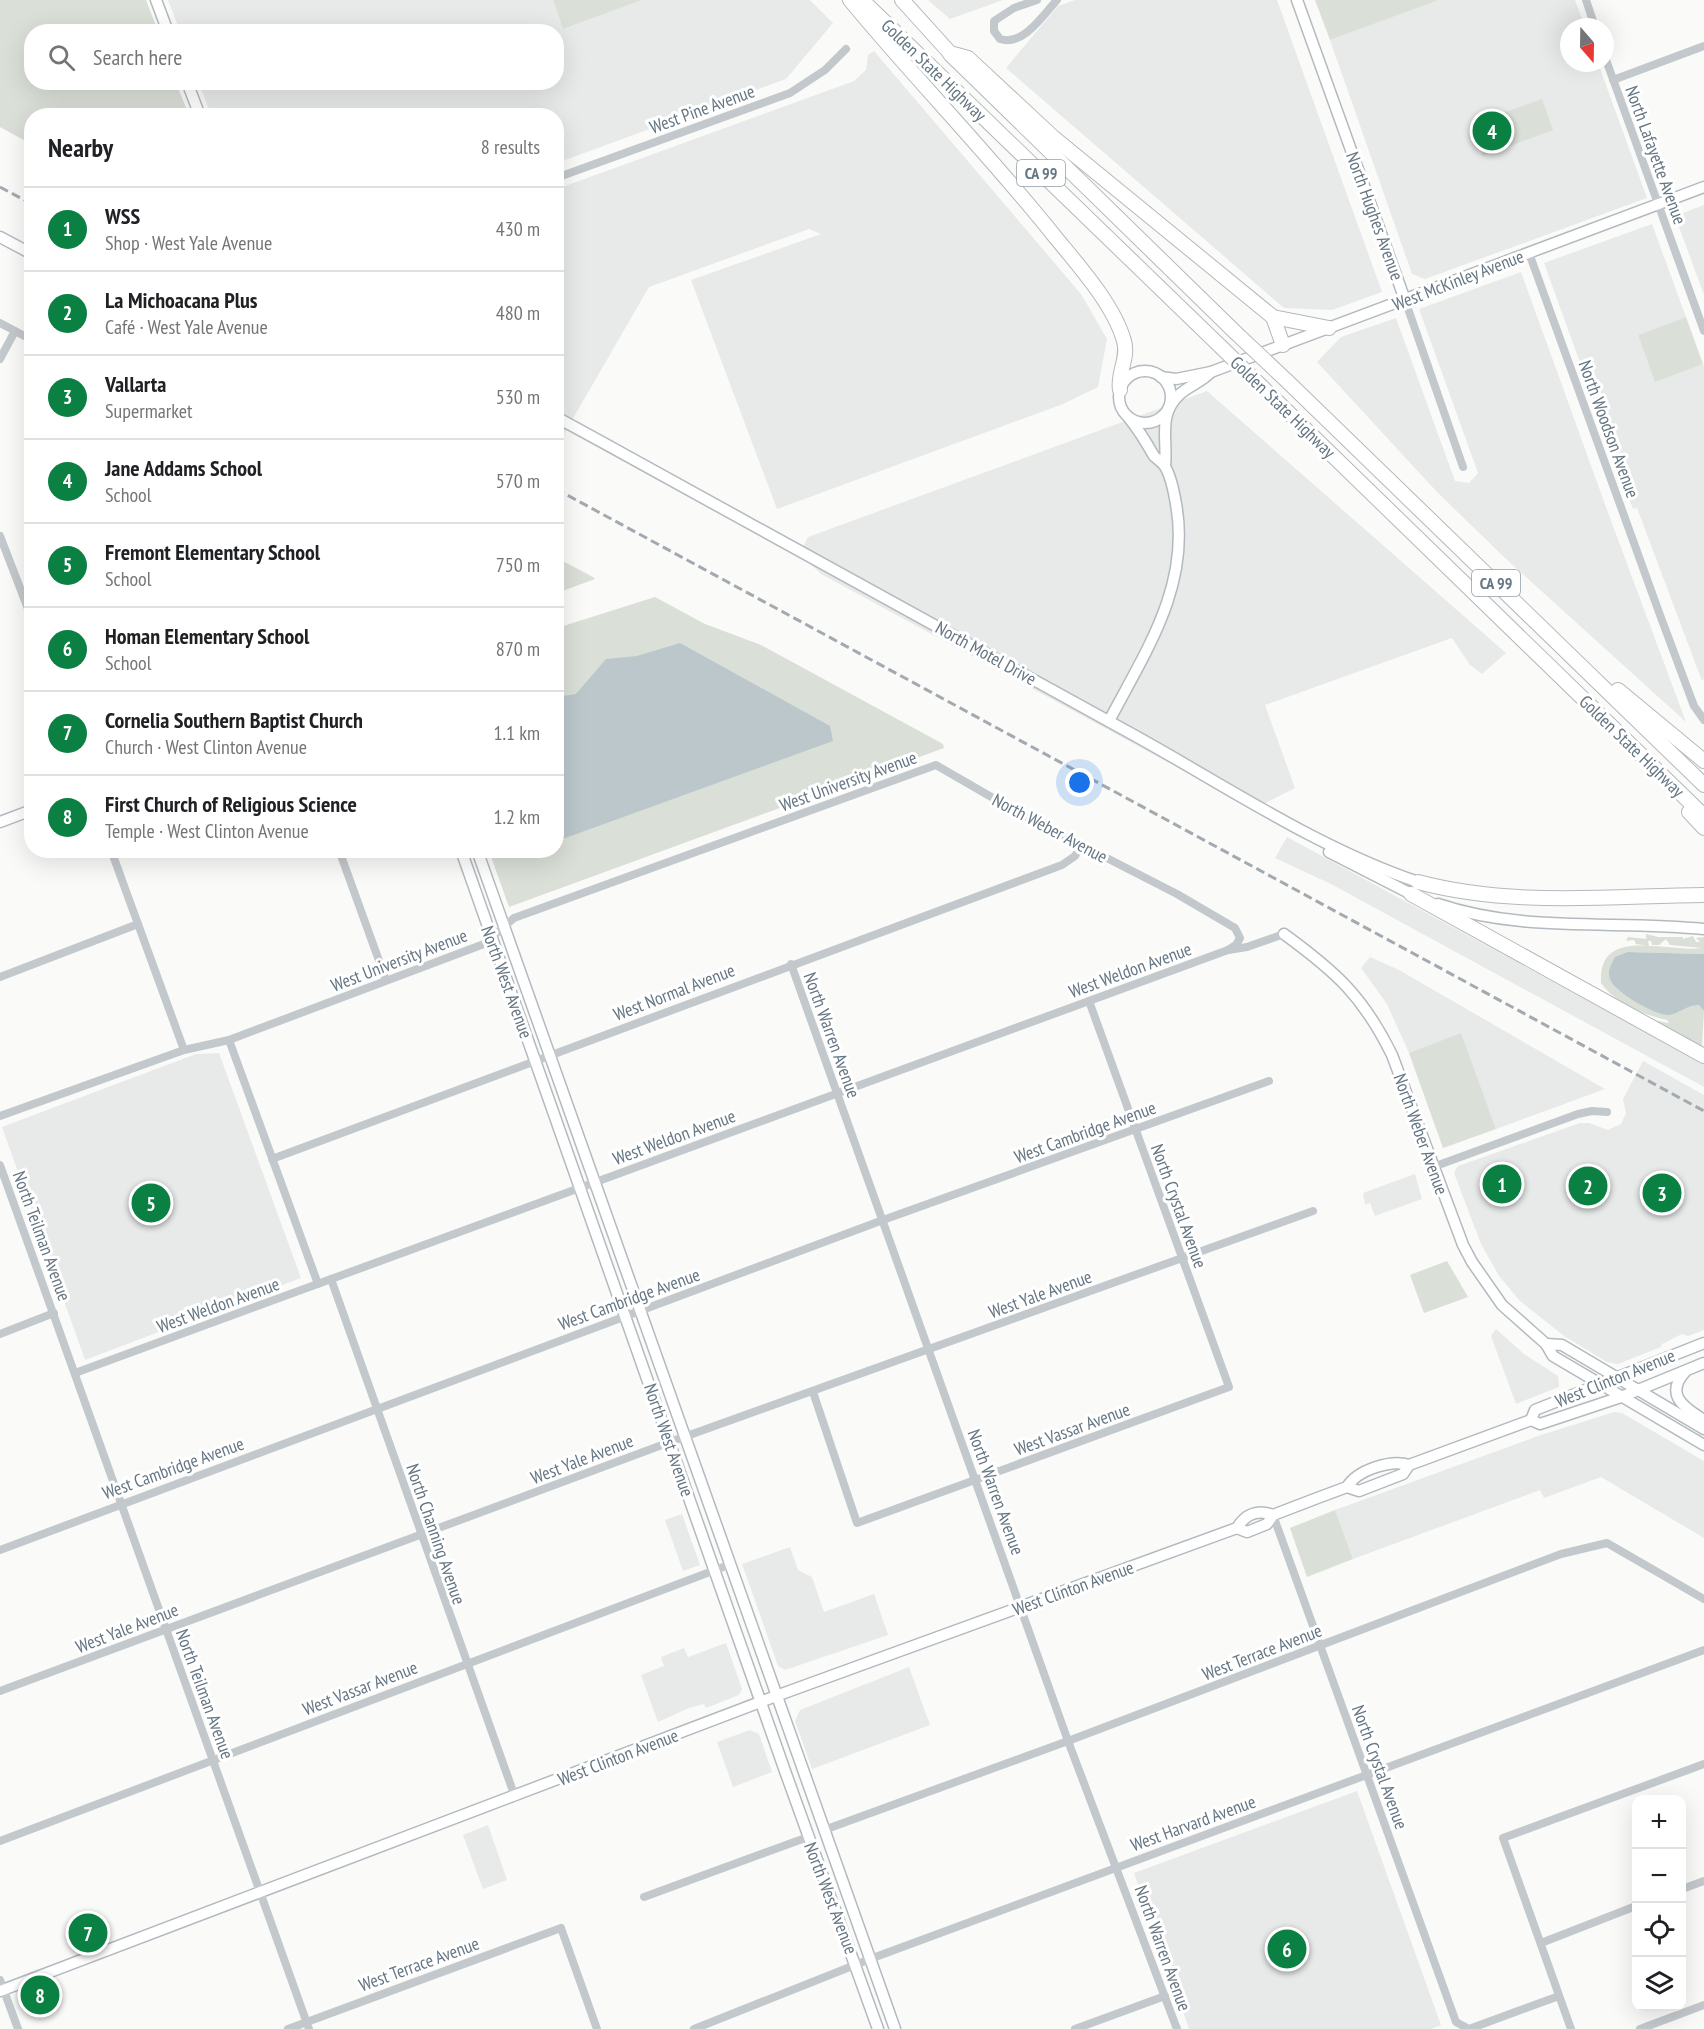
<!DOCTYPE html>
<html lang="en">
<head>
<meta charset="utf-8">
<style>
	:root { --surface:#fff; --page:#f2f2f2; --text:#202124; --muted:#757577; --line:#e0e0e0; --accent:#0b8043 }
	body { margin:0; font-family:"PT Sans Narrow",sans-serif; background:var(--page); color:var(--text) }
	.controls { position:absolute; right:18px; bottom:18px; display:grid; overflow:hidden; border-radius:12px; box-shadow:0 6px 24px #0002 }
	.controls button { width:54px; height:54px; display:grid; place-items:center; padding:0; border:0; border-bottom:2px solid var(--line); background:var(--surface); color:var(--text); font:30px sans-serif }
	.compass { position:absolute; left:1560px; top:18px; width:54px; height:54px; border-radius:50%; background:var(--surface); box-shadow:0 6px 24px #0002; rotate:160deg }
	.you { position:absolute; left:1080px; top:783px; width:21px; height:21px; margin:-15px; border:4px solid #fff; border-radius:50%; background:#1a73e8; box-shadow:0 0 0 9px #1a73e833 }
	.badge { display:grid; place-items:center; width:39px; height:39px; border-radius:50%; background:var(--accent); color:#fff; font-size:20px; font-weight:700 }
	.pin { position:absolute; translate:-50% -50%; border:3px solid #fff; box-shadow:0 2px 6px #0006 }
	.list { margin:0; padding:0; list-style:none }
	h2 { display:flex; justify-content:space-between; align-items:center; height:78px; margin:0; padding:0 24px; font-size:26px }
	h2 small { font-size:20px; font-weight:400; color:var(--muted) }
	.list li { display:grid; grid-template-columns:39px 1fr auto; gap:18px; align-items:center; box-sizing:border-box; height:84px; padding:0 24px; border-top:2px solid var(--line) }
	.list b { display:block; font-size:22px; white-space:nowrap }
	.list p { margin:0; font-size:20px; white-space:nowrap; color:var(--muted) }
	.list em { font-size:20px; font-style:normal; color:var(--muted) }
	.icon { flex:none; width:33px; height:33px; fill:none; stroke:currentColor; stroke-width:2; stroke-linecap:round; stroke-linejoin:round }
	.map { position:relative; flex:none; width:1704px; height:2029px; overflow:hidden }
	.search { position:absolute; background:var(--surface); box-shadow:0 6px 24px #0002; left:24px; top:24px; width:540px; height:66px; display:flex; align-items:center; gap:15px; box-sizing:border-box; padding:0 21px; border-radius:24px; color:var(--muted); font-size:22px }
	.panel { position:absolute; background:var(--surface); box-shadow:0 6px 24px #0002; left:24px; top:108px; width:540px; height:750px; border-radius:24px }
	.map>svg:first-child { display:block }
</style>
</head>
<body>
<div class="map">
<svg width="1704" height="2029" viewBox="0 0 1704 2029">
	<rect width="100%" height="100%" fill="#fafaf8"/>
	<g fill="#e8e9e9">
		<path d="M168 0H553L563 29 642 0H810L833 23 786 79 557 163 556 116 211 115 199 83 556 82V32L180 31Z"/>
		<path d="M928 0H1003L950 19Z"/>
		<path d="M1075 0H1277L1382 292 1332 310 1284 308 1006 68 1058 6Z"/>
		<path d="M1439 0H1575L1585 27H1569V63H1598L1647 198 1425 279 1412 274 1330 40Z"/>
		<path d="M874 51 1081 294 1107 339 1098 387 1063 404 777 509 691 280 821 234 809 229 649 287 564 434 557 430V189L854 81 866 70 868 55Z"/>
		<path d="M1704 205V295L1675 216Z"/>
		<path d="M1652 224 1686 317 1638 335 1655 381 1703 364 1704 367V679L1702 681 1637 508 1633 509 1544 263Z"/>
		<path d="M1521 272 1610 518 1686 722 1504 557 1437 492 1317 362 1341 337 1396 318 1455 481 1469 483 1478 473 1419 309Z"/>
		<path d="M1207 391 1506 653 1482 674 1470 665 1452 638 1265 705 1295 788 1254 809 821 574 803 557V547L808 537Z"/>
		<path d="M1287 837 1704 1064V1087L1331 884 1275 858Z"/>
		<path d="M1370 957 1399 970 1605 1089 1496 1129 1461 1034 1409 1053 1387 1004 1361 968Z"/>
		<path d="M219 1053 301 1278 85 1360 2 1127 196 1054Z"/>
		<path d="M1643 1061 1704 1095V1330L1688 1336 1682 1334 1662 1344 1661 1347 1618 1364 1607 1362 1564 1336 1520 1301 1499 1276 1481 1244 1454 1173 1458 1166 1580 1123H1589L1608 1130 1621 1124 1626 1113 1623 1099Z"/>
		<path d="M1415 1174 1422 1199 1375 1216 1370 1203 1365 1205 1363 1193Z"/>
		<path d="M1496 1329 1524 1354 1558 1376 1559 1387 1516 1404 1491 1336Z"/>
		<path d="M1614 1412 1622 1413 1704 1461V1538L1601 1477 1544 1498 1540 1490 1353 1559 1335 1510 1541 1435Z"/>
		<path d="M682 1514 700 1565 683 1571 665 1520Z"/>
		<path d="M790 1547 798 1570 812 1577 824 1612 874 1594 888 1635 785 1670 778 1666 742 1564Z"/>
		<path d="M726 1643 742 1689 739 1695 706 1708 704 1704 689 1708 658 1722 641 1675 664 1666 661 1657 684 1648 688 1657Z"/>
		<path d="M909 1667 930 1725 812 1769 795 1721 800 1710Z"/>
		<path d="M750 1730 759 1734 772 1772 733 1787 717 1742Z"/>
		<path d="M1357 1791 1441 2025 1431 2029H1189L1134 1873Z"/>
		<path d="M488 1825 507 1880 483 1889 463 1835Z"/>
	</g>
	<g fill="#dadfd7">
		<path d="M0 0H146L158 31 32 32V82L176 83 189 115 32 116 31 144 0 127Z"/>
		<path d="M553 0H642L563 29Z"/>
		<path d="M1315 0H1439L1330 40Z"/>
		<path d="M1542 99 1553 130 1483 156 1472 124Z"/>
		<path d="M1686 317 1703 364 1655 382 1638 335Z"/>
		<path d="M557 558 593 577 595 579 557 593Z"/>
		<path d="M655 597 705 624 761 645 943 744 944 748 509 907 489 851 556 850 557 628Z"/>
		<path d="M1646 934 1658 937H1683V939L1693 936 1696 942H1700L1696 938 1704 937V954L1628 952 1679 1012 1692 1004 1699 1005 1704 1011 1702 1045 1695 1044 1653 1020 1669 1023 1667 1020C1644 1015 1616 1004 1601 983 1598 925 1666 953 1702 948L1670 945 1666 939 1659 945H1652L1651 941H1648L1649 946 1636 944 1634 940 1626 941 1628 937 1646 939Z"/>
		<path d="M1461 1033 1496 1129 1443 1148 1409 1053Z"/>
		<path d="M1447 1261 1468 1297 1424 1313 1410 1275Z"/>
		<path d="M1335 1510 1353 1559 1307 1577 1290 1528Z"/>
	</g>
	<g fill="#bbc7cb">
		<path d="M680 643 830 726 833 741 557 841V697L576 694 606 659 637 656Z"/>
		<path d="M1628 952 1704 954V1011L1699 1005C1687 1004 1680 1014 1668 1015 1655 1015 1614 992 1610 979 1607 971 1611 965 1615 957Z"/>
	</g>
	<g fill="none" stroke-linecap="round" stroke-linejoin="round">
		<g stroke="#b3babf" stroke-width="13">
			<g id="secondary">
				<path d="M156 0 168 32"/>
				<path d="M1297 0 1405 300"/>
				<path d="M187 82 200 116"/>
				<path d="M0 237 32 254"/>
				<circle cx="1145" cy="397" r="26"/>
				<path d="M1161 377 1176 379 1211 372 1704 187"/>
				<path d="M556 417C745 520 933 625 1121 728 1219 781 1312 846 1418 882"/>
				<path d="M1165 466C1168 439 1157 415 1180 394 1190 385 1202 382 1211 372"/>
				<path d="M1109 721C1145 652 1191 586 1176 504 1174 492 1171 475 1164 465 1161 461 1157 459 1154 456 1146 442 1139 430 1129 418"/>
				<path d="M0 822 32 810"/>
				<path d="M461 850 785 1771 878 2029"/>
				<path d="M477 850 895 2029"/>
				<path d="M1329 852 1417 897"/>
				<path d="M1438 904C1523 933 1616 920 1704 929"/>
				<path d="M1284 934C1336 972 1363 996 1392 1055L1463 1245 1472 1262 1502 1305 1546 1344 1553 1356 1704 1445"/>
				<path d="M1546 1344 1562 1345 1704 1429"/>
				<path d="M1685 1372C1666 1393 1681 1406 1701 1418L1703 1428"/>
				<path d="M1531 1420 1540 1424 1621 1397 1704 1363"/>
				<path d="M1347 1487C1357 1470 1391 1459 1409 1465"/>
				<path d="M1237 1528 1247 1532 1267 1524 1273 1515 1320 1497 1347 1487 1359 1491 1403 1474 1409 1465 1531 1420 1535 1410 1704 1343"/>
				<path d="M0 1991 776 1696 1237 1528C1245 1514 1258 1509 1273 1515"/>
			</g>
		</g>
		<g stroke="#b4b9bd" stroke-width="16">
			<g id="highway">
				<path d="M850 0C917 81 991 156 1056 238 1079 266 1114 305 1124 341 1129 358 1117 373 1120 390"/>
				<path d="M862 0 1220 346"/>
				<path d="M902 0 950 53 968 58 1054 138 1273 317 1329 328"/>
				<path d="M950 54 1236 333"/>
				<path d="M1273 317 1283 345"/>
				<path d="M1287 381 1704 785"/>
				<path d="M1262 387 1704 816"/>
				<path d="M1618 690 1704 761"/>
				<path d="M1689 812 1704 828"/>
				<path d="M1418 882C1512 907 1608 896 1704 895"/>
				<path d="M1411 894 1704 1056"/>
			</g>
		</g>
		<g stroke="#c3c8cc" stroke-width="8">
			<path d="M1037 0 1014 8 994 21V31L1000 39C1023 47 1044 14 1057 0"/>
			<path d="M1586 0 1595 27"/>
			<path d="M1605 57 1704 331"/>
			<path d="M1613 80 1704 46"/>
			<path d="M556 178 790 93 825 70 846 49"/>
			<path d="M1529 253 1660 615 1694 706 1704 720"/>
			<path d="M1405 300 1463 467"/>
			<path d="M0 323 32 340"/>
			<path d="M0 359 15 331"/>
			<path d="M0 536 32 619"/>
			<path d="M111 850 184 1050"/>
			<path d="M339 850 386 980"/>
			<path d="M791 964 1068 1741 1177 2029"/>
			<path d="M0 977 138 924"/>
			<path d="M229 1040 318 1284"/>
			<path d="M0 1116 184 1050 229 1040 484 944 514 918 936 765 1019 813 1177 894 1235 928 1240 938 1236 945 1228 950"/>
			<path d="M272 1159 1062 865 1075 856 1081 846"/>
			<path d="M0 1165 309 2029"/>
			<path d="M1433 1167 1578 1114 1592 1111 1607 1112"/>
			<path d="M331 1279 515 1797"/>
			<path d="M0 1334 54 1313"/>
			<path d="M75 1373 1228 950 1247 947 1284 934"/>
			<path d="M813 1392 857 1523 1229 1387 1089 1001"/>
			<path d="M1273 1515 1456 2022 1469 2029 1559 1996"/>
			<path d="M0 1550 883 1220 1269 1081"/>
			<path d="M0 1691 670 1442 1313 1211"/>
			<path d="M824 1830 1068 1741 1561 1554 1607 1543 1704 1599"/>
			<path d="M0 1841 731 1564"/>
			<path d="M1682 1889 1704 1881"/>
			<path d="M644 1897 808 1837"/>
			<path d="M1541 1943 1636 1906"/>
			<path d="M0 1980 18 2029"/>
			<path d="M288 2029 561 1928 597 2029"/>
			<path d="M694 2029 870 1959 1704 1650"/>
			<path d="M1075 2029 1165 1996"/>
			<path d="M1571 2029 1503 1838 1704 1764"/>
			<path d="M1640 2029 1704 2005"/>
		</g>
		<use href="#secondary" stroke="#fff" stroke-width="10"/>
		<use href="#highway" stroke="#fff" stroke-width="14"/>
		<g stroke="#a2aab0" stroke-width="3" stroke-dasharray="9 4.5" stroke-linecap="butt">
			<path d="M0 187 32 204"/>
			<path d="M556 489 1704 1111"/>
		</g>
		<g stroke="#b4b9bd" stroke-width="16" stroke-linecap="butt">
			<g id="highway-bridge">
				<path d="M1236 333 1287 381"/>
				<path d="M1220 346 1262 387"/>
			</g>
		</g>
		<use href="#highway-bridge" stroke="#fff" stroke-width="14"/>
	</g>
	<g text-anchor="middle" dominant-baseline="central" stroke-width="6" stroke-linejoin="round" paint-order="stroke">
		<g fill="#fff" stroke="#939fa8" stroke-width="1.5">
			<rect x="1017" y="160" width="48" height="26" rx="4.5"/>
			<rect x="1472" y="570" width="48" height="26" rx="4.5"/>
		</g>
		<g font-size="16" font-weight="bold" fill="#657683">
			<text x="1041" y="173">CA 99</text>
			<text x="1496" y="583">CA 99</text>
		</g>
		<g font-size="18" fill="#657683" stroke="#fff">
			<text transform="translate(934 70) rotate(44)">Golden State Highway</text>
			<text transform="translate(702 109) rotate(-20)">West Pine Avenue</text>
			<text transform="translate(1656 155) rotate(70)">North Lafayette Avenue</text>
			<text transform="translate(1375 216) rotate(70)">North Hughes Avenue</text>
			<text transform="translate(1458 280) rotate(-21)">West McKinley Avenue</text>
			<text transform="translate(1283 407) rotate(44)">Golden State Highway</text>
			<text transform="translate(1609 429) rotate(70)">North Woodson Avenue</text>
			<text transform="translate(986 653) rotate(29)">North Motel Drive</text>
			<text transform="translate(1632 746) rotate(44)">Golden State Highway</text>
			<text transform="translate(848 781) rotate(-20)">West University Avenue</text>
			<text transform="translate(1050 828) rotate(28)">North Weber Avenue</text>
			<text transform="translate(399 960) rotate(-21)">West University Avenue</text>
			<text transform="translate(1130 970) rotate(-20)">West Weldon Avenue</text>
			<text transform="translate(507 982) rotate(70)">North West Avenue</text>
			<text transform="translate(674 992) rotate(-21)">West Normal Avenue</text>
			<text transform="translate(832 1035) rotate(70)">North Warren Avenue</text>
			<text transform="translate(1085 1132) rotate(-20)">West Cambridge Avenue</text>
			<text transform="translate(1421 1134) rotate(70)">North Weber Avenue</text>
			<text transform="translate(674 1137) rotate(-20)">West Weldon Avenue</text>
			<text transform="translate(1179 1206) rotate(70)">North Crystal Avenue</text>
			<text transform="translate(42 1236) rotate(70)">North Teilman Avenue</text>
			<text transform="translate(1040 1294) rotate(-20)">West Yale Avenue</text>
			<text transform="translate(629 1299) rotate(-20)">West Cambridge Avenue</text>
			<text transform="translate(218 1305) rotate(-20)">West Weldon Avenue</text>
			<text transform="translate(1615 1378) rotate(-22)">West Clinton Avenue</text>
			<text transform="translate(1072 1429) rotate(-20)">West Vassar Avenue</text>
			<text transform="translate(669 1440) rotate(71)">North West Avenue</text>
			<text transform="translate(582 1459) rotate(-21)">West Yale Avenue</text>
			<text transform="translate(173 1468) rotate(-20)">West Cambridge Avenue</text>
			<text transform="translate(996 1492) rotate(70)">North Warren Avenue</text>
			<text transform="translate(436 1534) rotate(71)">North Channing Avenue</text>
			<text transform="translate(1073 1588) rotate(-20)">West Clinton Avenue</text>
			<text transform="translate(127 1628) rotate(-21)">West Yale Avenue</text>
			<text transform="translate(1262 1652) rotate(-21)">West Terrace Avenue</text>
			<text transform="translate(360 1688) rotate(-21)">West Vassar Avenue</text>
			<text transform="translate(205 1694) rotate(70)">North Teilman Avenue</text>
			<text transform="translate(618 1757) rotate(-21)">West Clinton Avenue</text>
			<text transform="translate(1380 1767) rotate(70)">North Crystal Avenue</text>
			<text transform="translate(1193 1823) rotate(-20)">West Harvard Avenue</text>
			<text transform="translate(831 1898) rotate(69)">North West Avenue</text>
			<text transform="translate(1163 1948) rotate(70)">North Warren Avenue</text>
			<text transform="translate(419 1964) rotate(-20)">West Terrace Avenue</text>
		</g>
	</g>
</svg>
<div class="controls">
<button>+</button>
<button>−</button>
<button><svg class="icon" aria-label="locate" viewBox="0 0 24 24"><circle cx="12" cy="12" r="6"/><path d="M12 2v4M12 18v4M2 12h4M18 12h4"/></svg></button>
<button><svg class="icon" aria-label="layers" viewBox="0 0 24 24"><path d="M12 4l9 5-9 5-9-5zM3 14l9 5 9-5"/></svg></button>
</div>
<svg class="compass" viewBox="-18 -18 36 36"><path d="M0-13l5 13h-10z" fill="#e53935"/><path d="M0 13l5-13h-10z" fill="#757577"/></svg>
<div class="you"></div>
<div class="pin badge" style="left:1502px;top:1184px">1</div>
<div class="pin badge" style="left:1588px;top:1186px">2</div>
<div class="pin badge" style="left:1662px;top:1193px">3</div>
<div class="pin badge" style="left:1492px;top:131px">4</div>
<div class="pin badge" style="left:151px;top:1203px">5</div>
<div class="pin badge" style="left:1287px;top:1949px">6</div>
<div class="pin badge" style="left:88px;top:1933px">7</div>
<div class="pin badge" style="left:40px;top:1995px">8</div>
<div class="search"><svg class="icon" aria-label="search" viewBox="0 0 24 24"><circle cx="10" cy="10" r="6"/><path d="M15 15l6 6"/></svg>Search here</div>
<section class="panel">
<h2>Nearby<small>8 results</small></h2>
<ul class="list">
<li><span class="badge">1</span><div><b>WSS</b><p>Shop · West Yale Avenue</p></div><em>430 m</em></li>
<li><span class="badge">2</span><div><b>La Michoacana Plus</b><p>Café · West Yale Avenue</p></div><em>480 m</em></li>
<li><span class="badge">3</span><div><b>Vallarta</b><p>Supermarket</p></div><em>530 m</em></li>
<li><span class="badge">4</span><div><b>Jane Addams School</b><p>School</p></div><em>570 m</em></li>
<li><span class="badge">5</span><div><b>Fremont Elementary School</b><p>School</p></div><em>750 m</em></li>
<li><span class="badge">6</span><div><b>Homan Elementary School</b><p>School</p></div><em>870 m</em></li>
<li><span class="badge">7</span><div><b>Cornelia Southern Baptist Church</b><p>Church · West Clinton Avenue</p></div><em>1.1 km</em></li>
<li><span class="badge">8</span><div><b>First Church of Religious Science</b><p>Temple · West Clinton Avenue</p></div><em>1.2 km</em></li>
</ul>
</section>
</div>
</body>
</html>
